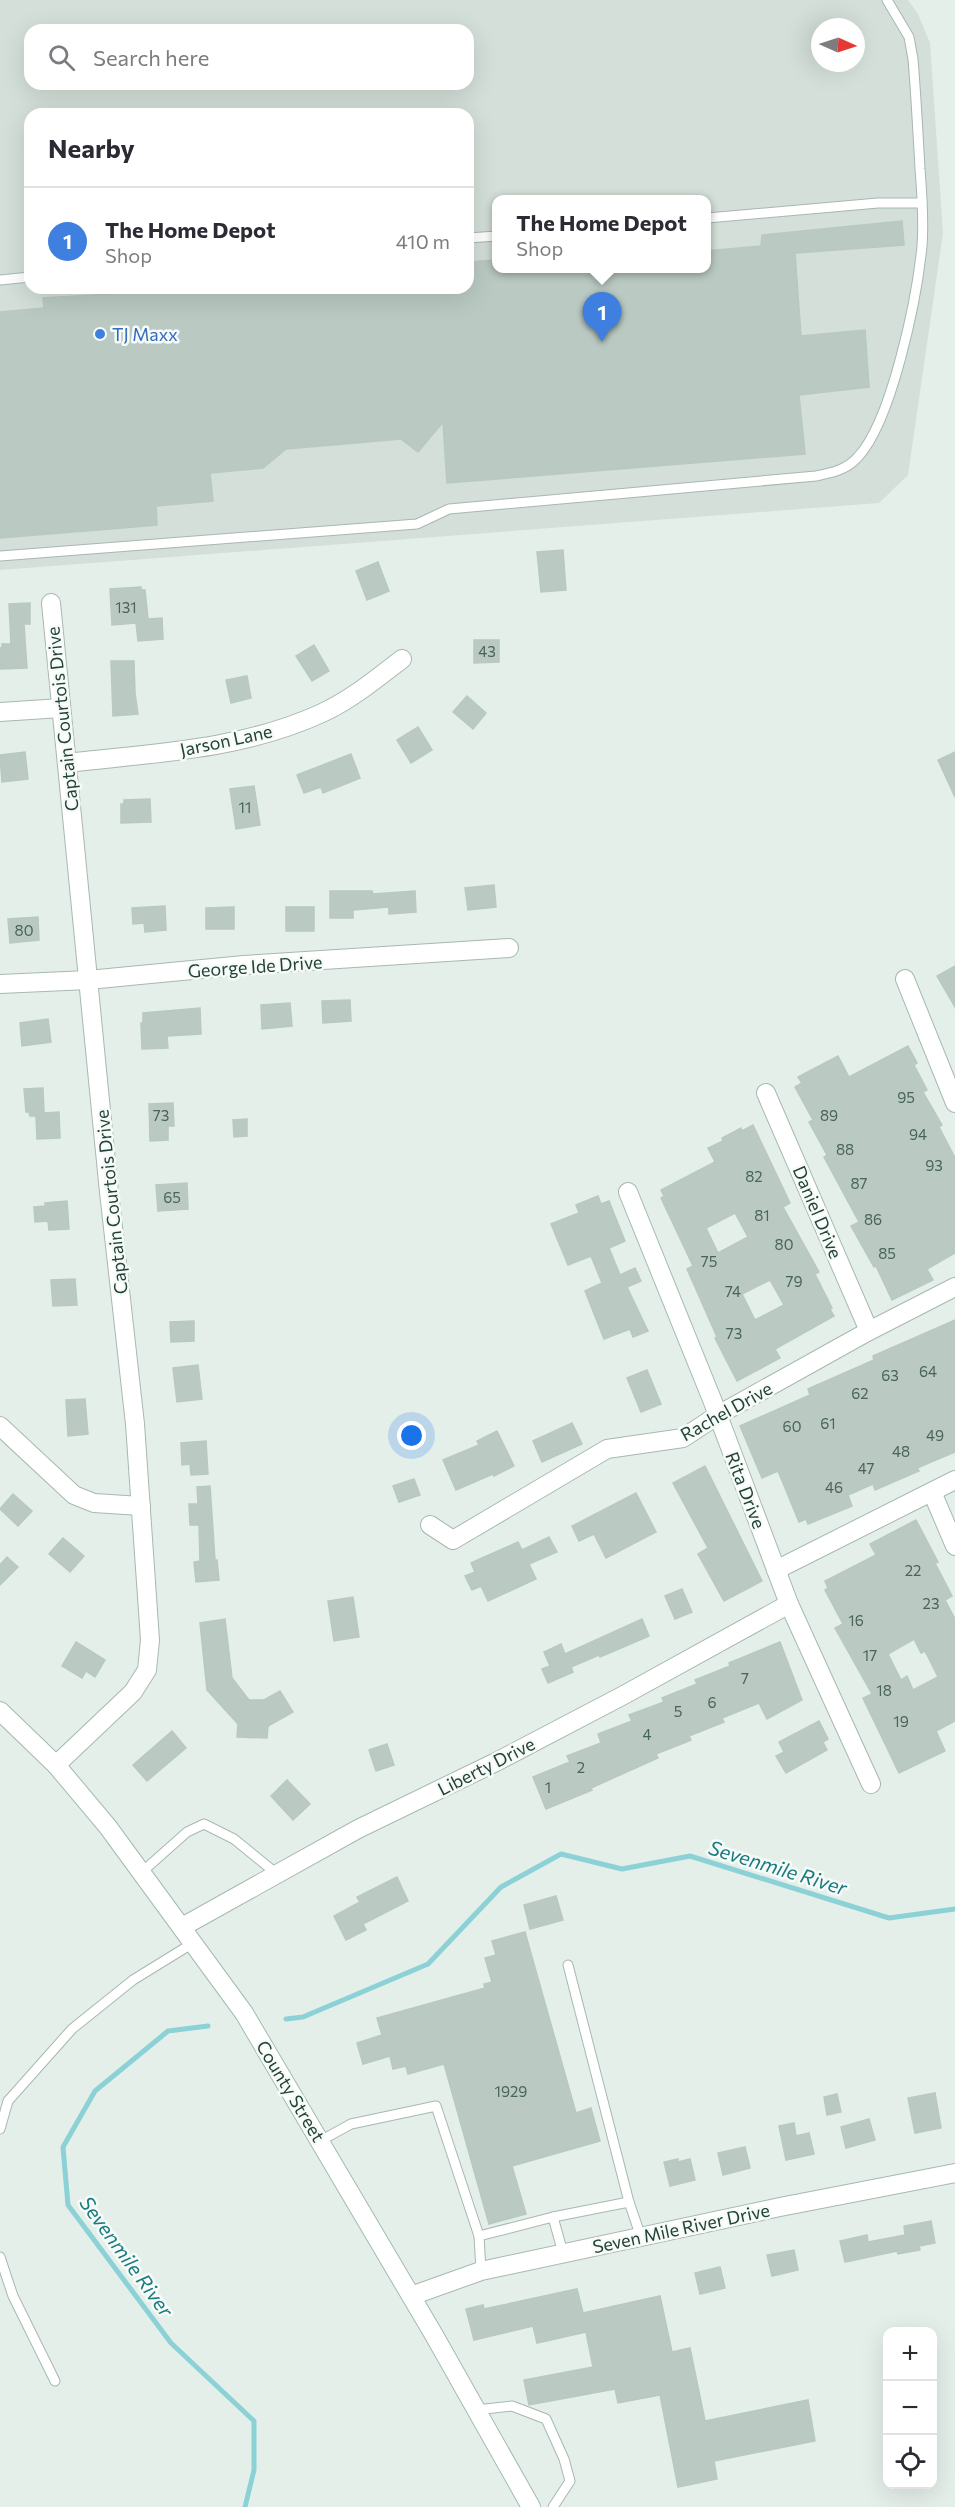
<!DOCTYPE html>
<html lang="en">
<head>
<meta charset="utf-8">
<style>
	:root { --surface:#fff; --page:#f7f7f7; --text:#2b2b33; --muted:#7c7c81; --line:#e1e1e2; --accent:#884b44 }
	body { margin:0; font-family:Commissioner,sans-serif; background:var(--page); color:var(--text) }
	.controls { position:absolute; right:18px; bottom:18px; display:grid; overflow:hidden; border-radius:12px; box-shadow:0 6px 24px #0002 }
	.controls button { width:54px; height:54px; display:grid; place-items:center; padding:0; border:0; border-bottom:2px solid var(--line); background:var(--surface); color:var(--text); font:30px sans-serif }
	.compass { position:absolute; left:811px; top:18px; width:54px; height:54px; border-radius:50%; background:var(--surface); box-shadow:0 6px 24px #0002; rotate:93deg }
	.you { position:absolute; left:412px; top:1436px; width:21px; height:21px; margin:-15px; border:4px solid #fff; border-radius:50%; background:#1a73e8; box-shadow:0 0 0 9px #1a73e833 }
	.badge { display:grid; place-items:center; width:39px; height:39px; border-radius:50%; background:var(--accent); color:#fff; font-size:20px; font-weight:700 }
	.pin { position:absolute; translate:-50% -50px; filter:drop-shadow(0 2px 3px #0008) }
	.pin::after { content:''; position:absolute; top:32px; width:21px; height:18px; background:inherit; clip-path:polygon(0 0,100% 0,50% 100%) }
	.popup { position:absolute; left:492px; top:195px; width:219px; height:78px; box-sizing:border-box; display:grid; place-content:center; border-radius:12px; background:var(--surface); filter:drop-shadow(0 2px 4px #0005); font-size:20px; white-space:nowrap; color:var(--muted) }
	.popup b { font-size:22px; color:var(--text) }
	.popup::after { content:''; position:absolute; left:50%; top:100%; margin-left:-12px; border:12px solid transparent; border-top-color:var(--surface) }
	.list { margin:0; padding:0; list-style:none }
	h2 { display:flex; justify-content:space-between; align-items:center; height:78px; margin:0; padding:0 24px; font-size:26px }
	h2 small { font-size:20px; font-weight:400; color:var(--muted) }
	.list li { display:grid; grid-template-columns:39px 1fr auto; gap:18px; align-items:center; box-sizing:border-box; height:108px; padding:0 24px; border-top:2px solid var(--line) }
	.list b { display:block; font-size:22px; white-space:nowrap }
	.list p { margin:0; font-size:20px; white-space:nowrap; color:var(--muted) }
	.list em { font-size:20px; font-style:normal; color:var(--muted) }
	.icon { flex:none; width:33px; height:33px; fill:none; stroke:currentColor; stroke-width:2; stroke-linecap:round; stroke-linejoin:round }
	.map { position:relative; flex:none; width:955px; height:2507px; overflow:hidden }
	.search { position:absolute; background:var(--surface); box-shadow:0 6px 24px #0002; left:24px; top:24px; width:450px; height:66px; display:flex; align-items:center; gap:15px; box-sizing:border-box; padding:0 21px; border-radius:18px; color:var(--muted); font-size:22px }
	.panel { position:absolute; background:var(--surface); box-shadow:0 6px 24px #0002; left:24px; top:108px; width:450px; height:186px; border-radius:18px }
	.map>svg:first-child { display:block }
</style>
</head>
<body>
<div class="map">
<svg width="955" height="2507" viewBox="0 0 955 2507">
	<rect width="100%" height="100%" fill="#e5efea"/>
	<path fill="#d3dfd8" fill-rule="evenodd" d="M0 0H908L918 14 930 43 943 233 908 475 879 503 0 570ZM820 27H856V63H820ZM30 30H468V84H30ZM30 114H468V288H30ZM497 200H707V268H497Z"/>
	<g fill="none" stroke-linecap="round" stroke-linejoin="round">
		<g stroke="#8bd1d6" stroke-width="5">
			<path d="M286 2019 303 2017 428 1964 501 1887 561 1854 622 1869 690 1856 889 1918 955 1909"/>
			<path d="M208 2026 168 2031 95 2091 63 2147 68 2205 171 2343 254 2421V2470L245 2507"/>
		</g>
	</g>
	<g fill="#bacac2" stroke="#b7c9c0" stroke-width="1.5" fill-rule="evenodd">
		<path d="M902 221 904 245 795 253 801 336 865 330 869 387 799 395 805 454 447 483 443 422 418 452 401 439 286 449 263 468 210 473 213 501 156 506 157 525 0 538V312L44 308 43 298 111 294 143 290 142 288H468V262L497 260V268H707V251L761 246 762 235Z"/>
		<path d="M563 550 566 590 541 592 537 552Z"/>
		<path d="M378 562 389 591 367 600 356 571Z"/>
		<path d="M141 587V590H145L148 619 162 618 163 639 138 641 136 623 112 625 110 589Z"/>
		<path d="M30 603V624H24L27 668 0 669V648H2V644H11L9 604Z"/>
		<path d="M474 640H499V662L474 663Z"/>
		<path d="M314 645 329 671 312 681 296 656Z"/>
		<path d="M111 661H134L135 693 138 714 113 716Z"/>
		<path d="M247 676 251 698 231 703 226 680Z"/>
		<path d="M467 696 486 713 473 729 453 712Z"/>
		<path d="M418 727 432 750 411 763 397 740Z"/>
		<path d="M25 752 28 779 2 782 0 755Z"/>
		<path d="M955 752V797L938 760Z"/>
		<path d="M351 754 360 778 323 793 321 787 304 793 297 775Z"/>
		<path d="M254 786 260 825 236 829 230 789Z"/>
		<path d="M150 799 151 822 121 823V804H124V800Z"/>
		<path d="M494 885 496 907 468 910 465 888Z"/>
		<path d="M330 891H372L373 894 415 891 416 912 389 914V907L353 910V918H330Z"/>
		<path d="M165 906 166 930 145 932 144 923 133 924 132 908Z"/>
		<path d="M234 907V929H206V908Z"/>
		<rect x="286" y="907" width="28" height="24"/>
		<path d="M38 917 39 940 10 943 8 919Z"/>
		<path d="M955 966V1007L937 976Z"/>
		<path d="M350 1000 351 1021 323 1023 322 1001Z"/>
		<path d="M290 1003 292 1026 262 1029 261 1005Z"/>
		<path d="M200 1008 201 1034 167 1036 168 1048 142 1049 141 1023H143V1013Z"/>
		<path d="M48 1019 51 1042 22 1046 20 1023Z"/>
		<path d="M908 1046 917 1063 914 1065 927 1090 923 1092 942 1125 939 1127 955 1158V1253L927 1269 933 1280 892 1300 876 1266 874 1267 851 1226 859 1222 824 1157 827 1155 809 1122 813 1120 795 1087 802 1083 798 1077 838 1056 849 1077Z"/>
		<path d="M43 1088 44 1113 59 1112 60 1138 37 1139 36 1116H30L29 1112H26L24 1089Z"/>
		<path d="M173 1103 174 1126H168V1140L150 1141 149 1104Z"/>
		<path d="M247 1119V1136L234 1137 233 1120Z"/>
		<path d="M753 1125 790 1203 783 1207 819 1272 815 1274 832 1308 830 1309 834 1316 775 1349 780 1358 737 1381 715 1338 717 1337 687 1269 693 1266 661 1198 664 1196 661 1190 715 1162 708 1148 723 1141 722 1138 741 1128 742 1131ZM735 1213 748 1237 718 1253 706 1228ZM770 1280 784 1305 755 1320 742 1294Z"/>
		<path d="M187 1183 188 1209 158 1211 156 1185Z"/>
		<path d="M598 1196 601 1204 609 1201 625 1241 609 1248 620 1275 635 1268 641 1281 627 1287 648 1331 633 1337 630 1329 604 1339 585 1291 602 1283 591 1256 568 1265 551 1224 579 1213 576 1205Z"/>
		<path d="M67 1201 69 1229 49 1230 48 1221 35 1222 34 1207 45 1206V1203Z"/>
		<path d="M75 1279 77 1305 53 1306 51 1280Z"/>
		<path d="M955 1320V1452L917 1468 919 1471 875 1490 873 1484 848 1495 852 1506 808 1524 806 1519 799 1522 778 1471 762 1478 740 1426 810 1395 808 1389 874 1360 873 1356Z"/>
		<path d="M194 1321V1341L171 1342 170 1322Z"/>
		<path d="M198 1365 202 1399 177 1402 173 1368Z"/>
		<path d="M647 1370 661 1404 641 1412 627 1378Z"/>
		<path d="M85 1399 88 1434 68 1436 66 1400Z"/>
		<path d="M572 1423 582 1444 542 1462 533 1441Z"/>
		<path d="M497 1431 514 1466 494 1476 493 1474 456 1490 443 1460 479 1445 477 1441Z"/>
		<path d="M206 1441 208 1474 191 1475 190 1464 182 1465 181 1443Z"/>
		<path d="M705 1466 762 1581 724 1601 698 1554 708 1548 673 1483Z"/>
		<path d="M414 1479 420 1495 399 1502 393 1486Z"/>
		<path d="M210 1486 215 1560H217L219 1580 196 1582 194 1562 200 1561 199 1525H190L189 1504H198L197 1487Z"/>
		<path d="M636 1493 656 1532 606 1558 594 1534 579 1541 572 1526Z"/>
		<path d="M13 1494 32 1511 18 1526 0 1509Z"/>
		<path d="M916 1520 938 1562 935 1563 952 1596 945 1600 955 1619V1721L936 1731 945 1751 899 1773 863 1698 872 1694 835 1628 843 1624 825 1590 828 1588 825 1581 876 1555 870 1544ZM914 1639 921 1653 925 1651 938 1677 913 1690 907 1676 901 1680 888 1654Z"/>
		<path d="M549 1537 557 1552 529 1564 536 1579 488 1601 481 1586 472 1590 465 1576 475 1572 471 1563 518 1542 522 1550Z"/>
		<path d="M63 1538 84 1556 70 1572 49 1554Z"/>
		<path d="M7 1557 18 1567 0 1585V1565Z"/>
		<path d="M682 1589 692 1612 675 1619 665 1596Z"/>
		<path d="M353 1597 359 1637 334 1641 328 1601Z"/>
		<path d="M225 1619 232 1678 249 1700H264L280 1691 293 1712 268 1726 267 1738 237 1737 238 1724 207 1690 200 1623Z"/>
		<path d="M642 1619 649 1636 600 1657 599 1655 571 1667 573 1672 548 1683 542 1669 550 1666 544 1652 561 1644 565 1654Z"/>
		<path d="M76 1642 105 1660 95 1677 86 1671 82 1678 62 1666Z"/>
		<path d="M780 1642 802 1700 767 1719 759 1703 722 1718 724 1722 689 1736 691 1740 656 1754 658 1758 591 1788 592 1790 546 1809 533 1777 570 1762 567 1756 601 1743 598 1734 632 1721 629 1715 664 1702 662 1698 697 1684 695 1680 730 1666 729 1663Z"/>
		<path d="M819 1721 828 1739 823 1742 827 1750 786 1773 776 1756 784 1752 779 1742Z"/>
		<path d="M172 1731 186 1748 147 1781 133 1765Z"/>
		<path d="M387 1744 394 1765 376 1771 369 1750Z"/>
		<path d="M287 1780 310 1804 293 1820 271 1796Z"/>
		<path d="M397 1877 408 1901 363 1924 366 1930 346 1940 334 1916 360 1902 357 1897Z"/>
		<path d="M556 1896 563 1920 530 1929 524 1905Z"/>
		<path d="M525 1932 576 2113 591 2108 600 2141 512 2166 526 2214 489 2224 444 2064 408 2074 406 2066 393 2069 390 2056 363 2064 357 2043 382 2035 377 2018 485 1988 484 1984 492 1982 485 1958 496 1955 492 1941Z"/>
		<path d="M935 2093 941 2128 915 2133 908 2098Z"/>
		<path d="M837 2094 841 2112 827 2115 824 2097Z"/>
		<path d="M869 2119 875 2140 846 2148 841 2127Z"/>
		<path d="M794 2123 796 2136 809 2133 814 2154 786 2160 779 2126Z"/>
		<path d="M745 2147 750 2168 723 2175 718 2153Z"/>
		<path d="M678 2159V2162L690 2159 695 2180 670 2186 664 2162Z"/>
		<path d="M931 2221 935 2243 919 2246 920 2250 898 2254 897 2251 845 2262 840 2241 867 2235 868 2242 905 2235 904 2226Z"/>
		<path d="M794 2250 798 2270 772 2276 767 2255Z"/>
		<path d="M720 2267 725 2288 700 2294 695 2273Z"/>
		<path d="M577 2289 583 2313 660 2296 672 2352 690 2348 705 2421 808 2400 815 2441 714 2461 717 2479 678 2487 660 2395 618 2403 615 2389 529 2405 524 2380 593 2367 586 2332 537 2343 533 2326 474 2340 466 2309 483 2305 484 2309Z"/>
	</g>
	<g fill="none" stroke-linecap="round" stroke-linejoin="round">
		<g stroke="#a7b8b1" stroke-width="11">
			<g id="lane">
				<path d="M707 218 878 203H922"/>
				<path d="M468 238 497 236"/>
				<path d="M0 280 30 277"/>
				<path d="M0 556 417 524 449 509 816 476C831 473 846 470 857 458 892 422 917 297 922 246 924 221 922 194 920 169 918 132 916 96 913 59L909 37 887 0"/>
				<path d="M142 1872 187 1832 204 1824 234 1839 277 1874"/>
				<path d="M568 1965 629 2202 641 2237"/>
				<path d="M0 2129 8 2101 72 2029 133 1980 193 1943"/>
				<path d="M320 2141 351 2124 436 2106 479 2236 481 2271"/>
				<path d="M553 2217 563 2253"/>
				<path d="M479 2236 553 2217 629 2202"/>
				<path d="M0 2257 13 2296 55 2381"/>
				<path d="M476 2410 512 2406 546 2419 564 2459 570 2481 553 2507"/>
			</g>
		</g>
		<g stroke="#a7b8b1" stroke-width="20">
			<g id="street">
				<path d="M51 603 109 1192 135 1424 150 1640 147 1670 133 1692 56 1765"/>
				<path d="M0 712 61 708"/>
				<path d="M67 763C153 753 242 750 322 713 352 699 376 679 402 659"/>
				<path d="M905 979 955 1103"/>
				<path d="M0 984 88 980 244 965 509 948"/>
				<path d="M766 1093 869 1331"/>
				<path d="M628 1192 713 1402 789 1604 871 1784"/>
				<path d="M0 1426 74 1495 94 1503 141 1506"/>
				<path d="M932 1492 955 1546"/>
				<path d="M430 1525 453 1540 607 1449 683 1438 718 1415 869 1331 955 1287"/>
				<path d="M776 1570 955 1480"/>
				<path d="M182 1927 358 1829 496 1762 622 1696 789 1604"/>
				<path d="M411 2296 481 2271 780 2207 955 2173"/>
			</g>
		</g>
		<g stroke="#a3bbb0" stroke-width="20">
			<path id="secondary" d="M0 1711 56 1765 108 1827 244 2013 434 2335 531 2507"/>
		</g>
		<use href="#lane" stroke="#fff" stroke-width="9"/>
		<use href="#street" stroke="#fff" stroke-width="18"/>
		<use href="#secondary" stroke="#fff" stroke-width="18"/>
	</g>
	<circle fill="#3f7fe0" stroke="#f6fbf8" stroke-width="2" cx="100" cy="334" r="6"/>
	<g text-anchor="middle" dominant-baseline="central" stroke-width="5" stroke-linejoin="round" paint-order="stroke">
		<g font-size="15" fill="#49645a">
			<text x="126" y="607">131</text>
			<text x="487" y="651">43</text>
			<text x="245" y="807">11</text>
			<text x="24" y="930">80</text>
			<text x="906" y="1097">95</text>
			<text x="161" y="1115">73</text>
			<text x="829" y="1115">89</text>
			<text x="918" y="1134">94</text>
			<text x="845" y="1149">88</text>
			<text x="934" y="1165">93</text>
			<text x="754" y="1176">82</text>
			<text x="859" y="1183">87</text>
			<text x="172" y="1197">65</text>
			<text x="762" y="1215">81</text>
			<text x="873" y="1219">86</text>
			<text x="784" y="1244">80</text>
			<text x="887" y="1253">85</text>
			<text x="709" y="1261">75</text>
			<text x="794" y="1281">79</text>
			<text x="733" y="1291">74</text>
			<text x="734" y="1333">73</text>
			<text x="928" y="1371">64</text>
			<text x="890" y="1375">63</text>
			<text x="860" y="1393">62</text>
			<text x="828" y="1423">61</text>
			<text x="792" y="1426">60</text>
			<text x="935" y="1435">49</text>
			<text x="901" y="1451">48</text>
			<text x="866" y="1468">47</text>
			<text x="834" y="1487">46</text>
			<text x="913" y="1570">22</text>
			<text x="931" y="1603">23</text>
			<text x="856" y="1620">16</text>
			<text x="870" y="1655">17</text>
			<text x="745" y="1678">7</text>
			<text x="884" y="1690">18</text>
			<text x="712" y="1702">6</text>
			<text x="678" y="1711">5</text>
			<text x="901" y="1721">19</text>
			<text x="647" y="1734">4</text>
			<text x="581" y="1767">2</text>
			<text x="548" y="1787">1</text>
			<text x="511" y="2091">1929</text>
		</g>
		<g font-size="18" fill="#366cbe" stroke="#f6fbf8" text-anchor="start">
			<text x="112" y="334">TJ Maxx</text>
		</g>
		<g font-size="18" fill="#234237" stroke="#f6fbf8">
			<text transform="translate(62 719) rotate(-96)">Captain Courtois Drive</text>
			<text transform="translate(226 740) rotate(-12)">Jarson Lane</text>
			<text transform="translate(255 966) rotate(-4)">George Ide Drive</text>
			<text transform="translate(111 1202) rotate(-96)">Captain Courtois Drive</text>
			<text transform="translate(818 1212) rotate(67)">Daniel Drive</text>
			<text transform="translate(726 1411) rotate(-29)">Rachel Drive</text>
			<text transform="translate(746 1490) rotate(69)">Rita Drive</text>
			<text transform="translate(486 1766) rotate(-27)">Liberty Drive</text>
			<text transform="translate(291 2091) rotate(59)">County Street</text>
			<text transform="translate(681 2228) rotate(-12)">Seven Mile River Drive</text>
		</g>
		<g font-size="20" font-style="italic" fill="#197a82" stroke="#f6fbf8">
			<text transform="translate(778 1867) rotate(17)">Sevenmile River</text>
			<text transform="translate(127 2256) rotate(54)">Sevenmile River</text>
		</g>
	</g>
</svg>
<div class="controls">
<button>+</button>
<button>−</button>
<button><svg class="icon" aria-label="locate" viewBox="0 0 24 24"><circle cx="12" cy="12" r="6"/><path d="M12 2v4M12 18v4M2 12h4M18 12h4"/></svg></button>
</div>
<svg class="compass" viewBox="-18 -18 36 36"><path d="M0-13l5 13h-10z" fill="#e53935"/><path d="M0 13l5-13h-10z" fill="#7c7c81"/></svg>
<div class="you"></div>
<div class="pin badge" style="left:602px;top:342px;background:#3f7fe0">1</div>
<div class="popup"><b>The Home Depot</b>Shop</div>
<div class="search"><svg class="icon" aria-label="search" viewBox="0 0 24 24"><circle cx="10" cy="10" r="6"/><path d="M15 15l6 6"/></svg>Search here</div>
<section class="panel">
<h2>Nearby<small></small></h2>
<ul class="list">
<li><span class="badge" style="background:#3f7fe0">1</span><div><b>The Home Depot</b><p>Shop</p></div><em>410 m</em></li>
</ul>
</section>
</div>
</body>
</html>
